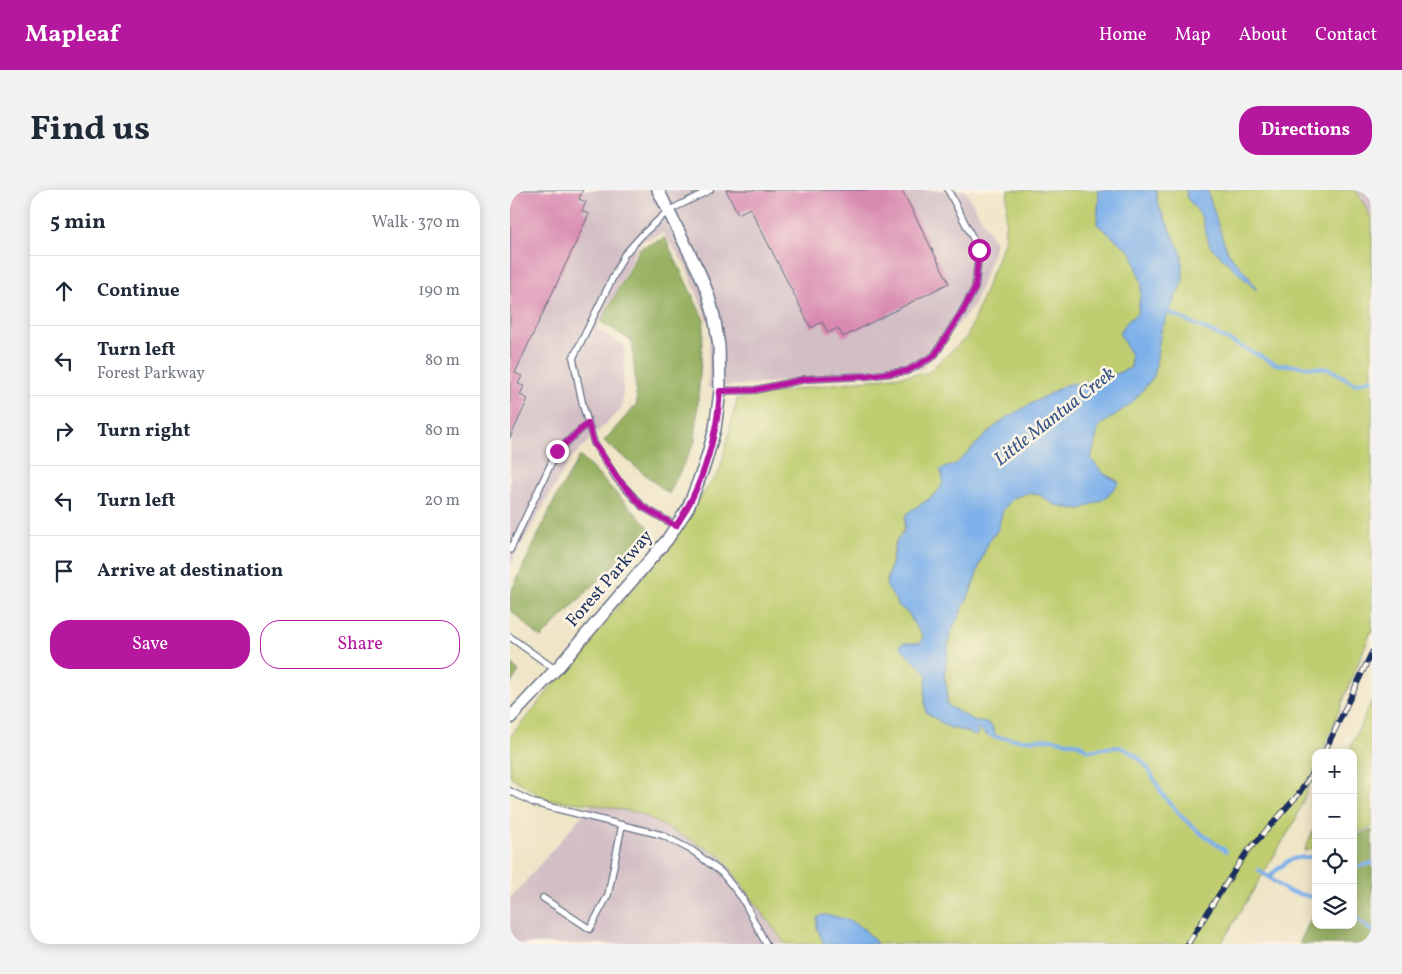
<!DOCTYPE html>
<html lang="en">
<head>
<meta charset="utf-8">
<style>
	:root { --surface:#fff; --page:#f2f2f3; --text:#1f2937; --muted:#747a83; --line:#e0e1e3; --accent:#b5179e }
	body { margin:0; font-family:Vollkorn,serif; background:var(--page); color:var(--text) }
	.controls { position:absolute; right:15px; bottom:15px; display:grid; overflow:hidden; border-radius:10px; box-shadow:0 2px 12px #0003 }
	.controls button { width:45px; height:45px; display:grid; place-items:center; padding:0; border:0; border-bottom:1px solid var(--line); background:var(--surface); color:var(--text); font:25px sans-serif }
	.stop { position:absolute; width:15px; height:15px; margin:-11px; border:4px solid #b5179e; border-radius:50%; background:#fff }
	.stop.end { background:#b5179e; border-color:#fff; box-shadow:0 1px 5px #0008 }
	.list { margin:0; padding:0; list-style:none }
	h2 { display:flex; justify-content:space-between; align-items:center; height:65px; margin:0; padding:0 20px; font-size:21px }
	h2 small { font-size:16px; font-weight:400; color:var(--muted) }
	.list li { display:grid; grid-template-columns:32px 1fr auto; gap:15px; align-items:center; box-sizing:border-box; height:70px; padding:0 20px; border-top:1px solid var(--line) }
	.list b { display:block; font-size:19px; white-space:nowrap }
	.list p { margin:0; font-size:16px; white-space:nowrap; color:var(--muted) }
	.list em { font-size:16px; font-style:normal; color:var(--muted) }
	.actions { display:flex; gap:10px; padding:15px 20px }
	.actions a { flex:1; padding:11px 0; border:1px solid var(--accent); border-radius:20px; text-align:center; font-size:18px; color:var(--accent) }
	.actions .main { background:var(--accent); color:#fff }
	.icon { flex:none; width:28px; height:28px; fill:none; stroke:currentColor; stroke-width:2; stroke-linecap:round; stroke-linejoin:round }
	.map { position:relative; flex:none; width:862px; height:754px; overflow:hidden; border-radius:20px }
	header { display:flex; align-items:center; gap:30px; box-sizing:border-box; height:70px; padding:0 25px; background:var(--accent); color:#fff }
	header strong { font-size:24px }
	nav { display:flex; gap:28px; margin-inline-start:auto; font-size:18px }
	.intro { display:flex; align-items:center; justify-content:space-between; box-sizing:border-box; height:120px; padding:0 30px }
	h1 { margin:0; font-size:35px }
	.button { padding:12px 22px; border-radius:20px; background:var(--accent); color:#fff; font-size:18px; font-weight:700 }
	main { display:flex; gap:30px; padding:0 30px }
	aside { flex:1; background:var(--surface); border-radius:20px; box-shadow:0 2px 12px #0003 }
	.map>svg:first-child { display:block }
</style>
</head>
<body>
<header>
<strong>Mapleaf</strong>
<nav><a>Home</a><a>Map</a><a>About</a><a>Contact</a></nav>
</header>
<div class="intro"><h1>Find us</h1><a class="button">Directions</a></div>
<main>
<aside>
<h2>5 min<small>Walk · 370 m</small></h2>
<ul class="list">
<li><svg class="icon" aria-label="ahead" viewBox="0 0 24 24"><path d="M12 20V5M6 11l6-6 6 6"/></svg><div><b>Continue</b></div><em>190 m</em></li>
<li><svg class="icon" aria-label="left" viewBox="0 0 24 24"><path d="M17 20v-9H6M10 6l-5 5 5 5"/></svg><div><b>Turn left</b><p>Forest Parkway</p></div><em>80 m</em></li>
<li><svg class="icon" aria-label="right" viewBox="0 0 24 24"><path d="M7 20v-9h11M14 6l5 5-5 5"/></svg><div><b>Turn right</b></div><em>80 m</em></li>
<li><svg class="icon" aria-label="left" viewBox="0 0 24 24"><path d="M17 20v-9H6M10 6l-5 5 5 5"/></svg><div><b>Turn left</b></div><em>20 m</em></li>
<li><svg class="icon" aria-label="arrive" viewBox="0 0 24 24"><path d="M6 21V4h12l-3 4 3 4H6"/></svg><div><b>Arrive at destination</b></div></li>
</ul>
<div class="actions"><a class="main">Save</a><a>Share</a></div>
</aside>
<div class="map">
<svg width="862" height="754" viewBox="0 0 862 754">
	<rect width="100%" height="100%" fill="#fcf5e5"/>
	<filter id="ink" filterUnits="userSpaceOnUse"><feTurbulence type="fractalNoise" baseFrequency=".02" numOctaves="2"/><feDisplacementMap in="SourceGraphic" scale="10" xChannelSelector="R" yChannelSelector="G"/><feConvolveMatrix kernelMatrix="1 2 1 2 8 2 1 2 1" color-interpolation-filters="sRGB"/></filter>
	<filter id="wash" filterUnits="userSpaceOnUse"><feTurbulence type="fractalNoise" baseFrequency=".0096" numOctaves="4" result="noise"/><feDisplacementMap in="SourceGraphic" scale="20" xChannelSelector="R" yChannelSelector="G"/><feGaussianBlur stdDeviation="1.12" result="paint"/><feColorMatrix in="noise" values="0 0 0 0 0 0 0 0 0 0 0 0 0 0 0 0 0 1.4 0 .05"/><feComposite in="paint" operator="in"/></filter>
	<g filter="url(#wash)">
		<rect width="100%" height="100%" fill="#efe5c7"/>
		<g fill="#d2bec5">
			<path d="M0 0H455L486 54 464 115 412 179 198 198 200 137 175 74 153 43 131 51 87 139 115 156 112 218 60 269 0 375Z"/>
			<path d="M846 0H862V29Z"/>
			<path d="M82 614 129 623 211 666 275 754H0V709Z"/>
		</g>
		<g fill="#bfcd6f" stroke="#6d7e66">
			<path d="M498 0H587L589 7 587 34 622 63 632 94 628 123 617 132 610 143 621 165V178L590 190 555 195 496 228 482 239 446 274 431 280C443 304 406 312 395 327L394 340 386 350 377 392 389 416 399 424 413 445 412 451 410 453 390 457 417 484C417 497 411 513 419 525L429 529 441 538 455 541 465 546 467 543 466 539 468 538 476 545 485 546 483 538C469 531 449 527 438 515L437 495 434 487 440 444 460 403 473 365 479 351 486 343 493 320 503 308 517 303 530 305 543 314 559 319H571L596 308 609 292 594 284 580 269 589 236 622 213 644 186 651 140 673 90 672 64 648 15 646 0H676L678 8 691 25 700 56 716 70H724C709 51 704 23 697 0H846L862 29V439L812 563H806V578L785 631 711 754H367L353 738 312 751 314 754H275L211 666 129 623 82 614 36 610 0 586V547L138 380 210 280 227 209 308 196 417 183 457 147 494 52Z"/>
			<path d="M862 510V637L843 644V563H838Z"/>
			<path d="M806 634V657L794 661Z"/>
		</g>
		<g fill="#97b062" stroke="#597060">
			<path d="M155 48 194 130 185 251 159 304 94 251 127 214 122 151 91 132 130 58Z"/>
			<path d="M70 266 140 338 31 448 0 420V404L47 305Z"/>
			<path d="M0 472 9 481 0 495Z"/>
			<path d="M862 639V754H789L806 718V735H843V647Z"/>
		</g>
		<g fill="#7eb1ea" stroke="#4c70a4">
			<path d="M587 0H646L648 15 672 64 673 90 651 140 644 186 622 213 589 236 581 269 594 284 609 292 596 308 571 319 553 317 543 314 530 305 517 303 503 308 493 320 488 339 479 351 473 365 460 403 440 444 434 487 437 500 436 512 440 517 467 532 476 533 481 535 485 543V546C477 548 473 541 467 538L468 544 465 546 455 541 438 537 416 522 415 503 417 484 390 457 392 453H410L412 451 413 445 404 434 399 424 389 416 376 395 385 359C385 347 392 349 394 340 396 333 393 329 398 323 410 313 443 301 430 280L446 274 482 239 496 228 555 195 590 190 621 178V165L609 143 617 132 628 123 632 94 622 63 587 34 589 7Z"/>
			<path d="M676 0H697L713 50 718 63 739 87 747 101 700 56 691 25 677 8Z"/>
			<path d="M312 725C335 726 354 735 367 754H314L307 738V728Z"/>
		</g>
		<g fill="none" stroke-linecap="round" stroke-linejoin="round">
			<g stroke="#7eb1ea" stroke-width="4">
				<path d="M654 120 710 146 766 174 820 179 845 194 862 189"/>
				<path d="M480 544 484 547 513 550 541 549 569 554 578 560H586L592 558 610 557 620 562 630 569 639 580 653 605 672 627 689 642 716 661"/>
				<path d="M843 678 862 673"/>
				<path d="M749 680 777 701 806 708"/>
				<path d="M759 687C777 670 780 666 806 667"/>
				<path d="M843 726 862 741"/>
			</g>
		</g>
		<g id="blocks">
			<g fill="#d889b0">
				<path d="M0 0H73L69 9 76 12 72 21 79 24 5 183 12 186 8 194 14 196 10 205 18 209 0 248Z"/>
				<path d="M216 0H392L439 93 333 147 328 138 318 143 312 132 301 138 240 18 228 24Z"/>
			</g>
		</g>
	</g>
	<g filter="url(#ink)">
		<use href="#blocks" fill-opacity="0" stroke="#656f83" stroke-width="1"/>
		<g fill="none" stroke-linecap="round" stroke-linejoin="round">
			<g stroke="#656f83" stroke-width="8">
				<g id="service">
					<path d="M210 201 245 200 296 189 357 186 397 181 424 166 452 122 465 98 469 60 438 0"/>
					<path d="M166 336 133 317 107 289 84 253 73 216 63 168 114 65 132 45 158 21 200 0"/>
					<path d="M0 360 47 261 78 233"/>
					<path d="M0 447 46 480"/>
					<path d="M0 601 24 613 152 645 183 661 212 683 232 708 256 754"/>
					<path d="M33 708 80 739 98 705 112 635"/>
				</g>
			</g>
			<g stroke="#656f83" stroke-width="14">
				<path id="minor" d="M0 528 49 476 157 350 178 318 195 274 205 239 210 201 209 156 204 126 198 104 190 84 148 0"/>
			</g>
			<use href="#service" stroke="#fff" stroke-width="5.5"/>
			<use href="#minor" stroke="#fff" stroke-width="11"/>
			<g stroke="#1b2f5e" stroke-width="5.5">
				<g id="rail">
					<path d="M814 563 862 462"/>
					<path d="M678 754 704 712 736 663 788 605 806 577"/>
				</g>
			</g>
			<use href="#rail" stroke="#fcf5e5" stroke-width="4" stroke-dasharray="11" stroke-linecap="butt"/>
		</g>
	</g>
	<g fill="none" stroke-linecap="round" stroke-linejoin="round" filter="url(#ink)">
		<path stroke="#b5179e" stroke-width="6" d="M47 261 78 233 84 253 108 289 133 317 166 336C185 308 198 273 205 239 208 227 209 213 210 201L245 200 296 189 357 186 397 181 424 166 452 122 465 98 469 60"/>
	</g>
	<g text-anchor="middle" dominant-baseline="central" stroke-width="5" stroke-linejoin="round" paint-order="stroke">
		<g font-size="18" fill="#1b2f5e" stroke="#fcf5e5">
			<text transform="translate(100 389) rotate(-49)">Forest Parkway</text>
		</g>
		<g font-size="19" font-style="italic" fill="#395688" stroke="#fcf5e5">
			<text transform="translate(545 227) rotate(-38)">Little Mantua Creek</text>
		</g>
	</g>
</svg>
<div class="controls">
<button>+</button>
<button>−</button>
<button><svg class="icon" aria-label="locate" viewBox="0 0 24 24"><circle cx="12" cy="12" r="6"/><path d="M12 2v4M12 18v4M2 12h4M18 12h4"/></svg></button>
<button><svg class="icon" aria-label="layers" viewBox="0 0 24 24"><path d="M12 4l9 5-9 5-9-5zM3 14l9 5 9-5"/></svg></button>
</div>
<div class="stop" style="left:469px;top:60px"></div>
<div class="stop end" style="left:47px;top:261px"></div>
</div>
</main>
</body>
</html>
